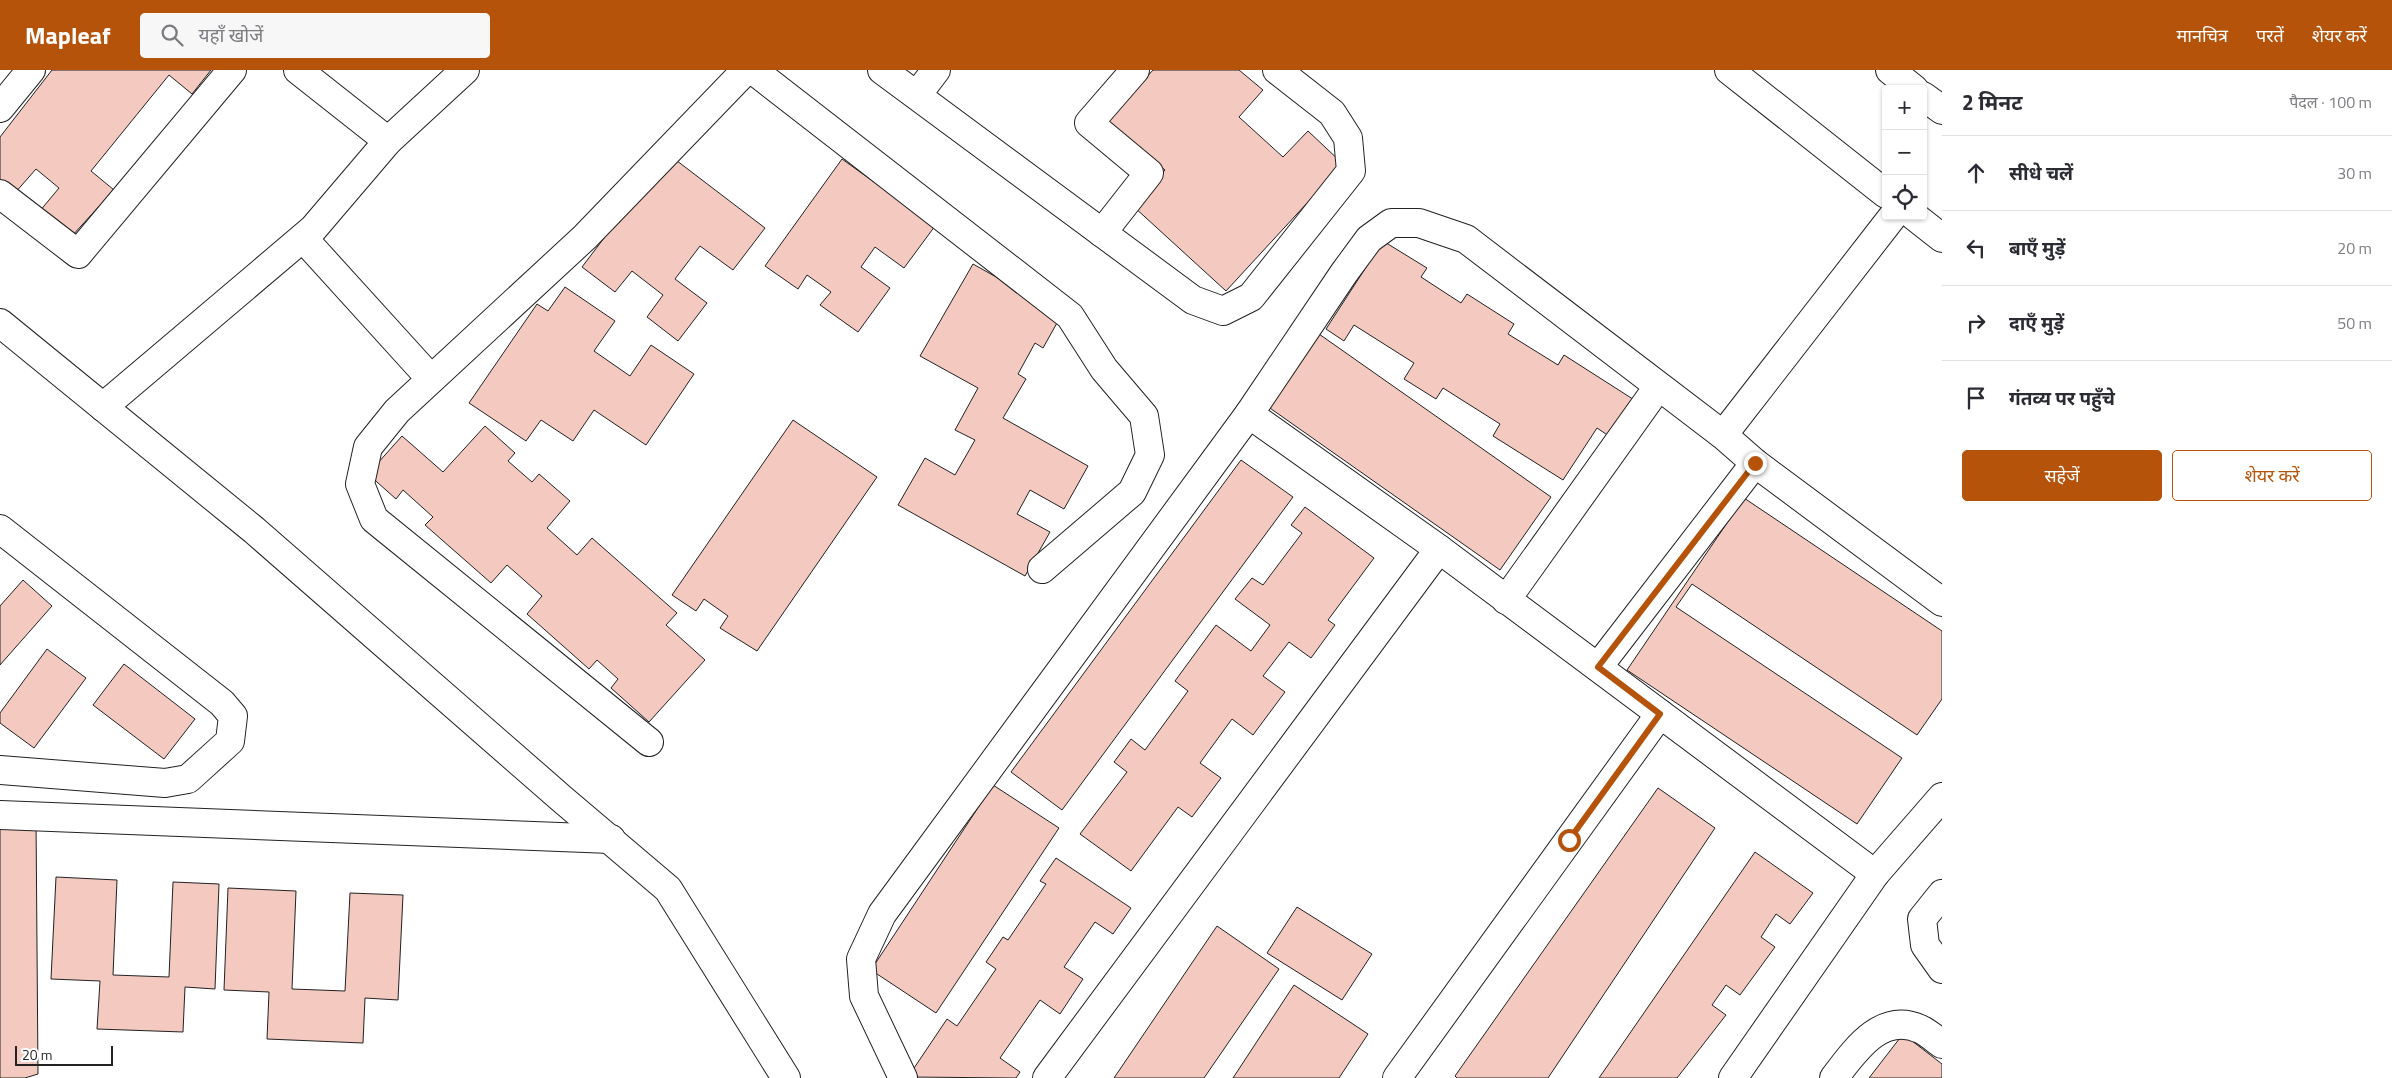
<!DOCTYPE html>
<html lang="hi">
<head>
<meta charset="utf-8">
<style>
	:root { --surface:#fff; --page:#f7f7f7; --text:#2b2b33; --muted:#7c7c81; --line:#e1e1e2; --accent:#b45309 }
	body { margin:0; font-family:"Titillium Web","Noto Sans Devanagari",sans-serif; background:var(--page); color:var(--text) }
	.controls { position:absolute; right:15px; top:15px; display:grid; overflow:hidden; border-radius:5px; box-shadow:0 1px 4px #0004 }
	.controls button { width:45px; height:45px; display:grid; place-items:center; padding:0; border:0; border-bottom:1px solid var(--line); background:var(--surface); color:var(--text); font:25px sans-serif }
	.scale { position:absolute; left:15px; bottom:12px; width:98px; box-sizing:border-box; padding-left:5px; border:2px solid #222; border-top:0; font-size:14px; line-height:18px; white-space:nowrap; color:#222; -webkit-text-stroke:4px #fff; paint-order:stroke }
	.stop { position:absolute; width:15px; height:15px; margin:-11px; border:4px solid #b45309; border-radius:50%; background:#fff }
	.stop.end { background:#b45309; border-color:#fff; box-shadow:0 1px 5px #0008 }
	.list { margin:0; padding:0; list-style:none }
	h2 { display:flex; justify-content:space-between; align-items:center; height:65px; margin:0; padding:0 20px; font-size:21px }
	h2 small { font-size:16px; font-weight:400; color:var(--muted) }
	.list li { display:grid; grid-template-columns:32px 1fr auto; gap:15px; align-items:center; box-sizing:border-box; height:75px; padding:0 20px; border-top:1px solid var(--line) }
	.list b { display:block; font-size:19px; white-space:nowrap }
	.list em { font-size:16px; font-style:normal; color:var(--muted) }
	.actions { display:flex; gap:10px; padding:15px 20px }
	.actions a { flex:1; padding:11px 0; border:1px solid var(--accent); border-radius:5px; text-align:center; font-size:18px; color:var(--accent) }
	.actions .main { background:var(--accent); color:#fff }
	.icon { flex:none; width:28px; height:28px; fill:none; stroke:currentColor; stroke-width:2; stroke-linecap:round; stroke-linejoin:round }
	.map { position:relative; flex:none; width:1942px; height:1008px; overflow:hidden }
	header { display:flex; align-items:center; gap:30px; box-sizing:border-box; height:70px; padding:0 25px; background:var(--accent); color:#fff }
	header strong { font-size:24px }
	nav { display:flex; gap:28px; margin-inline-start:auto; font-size:18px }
	.search { width:350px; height:45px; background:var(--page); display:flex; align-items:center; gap:12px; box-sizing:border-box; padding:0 18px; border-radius:5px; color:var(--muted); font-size:19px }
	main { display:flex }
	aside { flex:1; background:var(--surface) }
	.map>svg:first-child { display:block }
</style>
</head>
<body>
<header>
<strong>Mapleaf</strong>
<div class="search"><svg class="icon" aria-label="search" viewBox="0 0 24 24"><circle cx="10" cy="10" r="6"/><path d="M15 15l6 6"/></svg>यहाँ खोजें</div>
<nav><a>मानचित्र</a><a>परतें</a><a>शेयर करें</a></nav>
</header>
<main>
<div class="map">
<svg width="1942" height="1008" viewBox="0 0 1942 1008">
	<rect width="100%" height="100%" fill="#fff"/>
	<g fill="#f3c9c0" stroke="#222">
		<path d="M52 0H211L192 24 169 5 91 101 114 120 71 167 39 142 59 118 36 99 14 124 0 110V67Z"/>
		<path d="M1153 0H1239L1263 20 1239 47 1283 87 1308 61 1343 94 1226 221 1133 136 1165 100 1106 52Z"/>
		<path d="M668 84 765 158 733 200 700 176 675 209 707 233 678 271 647 247 663 225 632 201 615 222 582 197Z"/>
		<path d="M842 89 935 156 904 198 875 177 861 197 890 218 858 262 820 235 831 222 807 205 798 219 765 196Z"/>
		<path d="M1383 171 1427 198 1421 207 1461 233 1467 224 1514 254 1508 264 1558 295 1564 285 1639 333 1615 370 1597 358 1563 410 1493 366 1500 354 1443 318 1436 329 1404 309 1414 293 1354 255 1344 271 1326 259Z"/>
		<path d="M973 194 1062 244 1043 278 1035 273 1018 304 1026 309 1003 348 1088 396 1064 439 1030 420 1017 444 1050 462 1025 506 898 435 925 388 955 405 975 370 955 360 978 318 920 286Z"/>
		<path d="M565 217 615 251 594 281 630 306 651 275 694 304 646 375 594 340 573 371 541 350 526 371 469 333 537 234 548 241Z"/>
		<path d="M1319 264 1551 427 1500 500 1267 336Z"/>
		<path d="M793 350 877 407 757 581 720 558 728 546 704 529 696 541 672 525Z"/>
		<path d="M485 356 515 383 508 391 532 412 539 404 570 431 547 458 577 485 592 468 677 543 666 555 705 590 649 652 611 618 618 609 597 590 589 599 527 544 542 526 507 495 491 513 425 455 433 447 403 420 396 429 368 404 402 366 443 402Z"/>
		<path d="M1241 390 1293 427 1062 740 1011 702Z"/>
		<path d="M1744 428 1942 561V629L1917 665 1692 514 1676 537 1902 688 1857 754 1627 600Z"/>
		<path d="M1305 437 1374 488 1328 550 1335 555 1311 588 1289 572 1263 606 1285 622 1253 665 1232 649 1200 693 1221 708 1192 747 1178 737 1131 801 1080 764 1127 702 1114 692 1131 669 1145 680 1188 621 1175 611 1216 555 1251 581 1270 555 1235 529 1252 508 1263 515 1302 463 1291 455Z"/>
		<path d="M23 510 52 536 0 595V536Z"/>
		<path d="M47 579 86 608 34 678 0 653V643Z"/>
		<path d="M124 594 195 649 164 689 93 635Z"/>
		<path d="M993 715 1059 758 936 943 871 900Z"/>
		<path d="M1658 718 1715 758 1548 1008H1457L1455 1006Z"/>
		<path d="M0 748H36L38 1004 25 1008H0Z"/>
		<path d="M1755 782 1813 823 1790 854 1776 844 1761 867 1775 877 1740 925 1726 915 1712 935 1726 945 1677 1008H1599Z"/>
		<path d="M1056 788 1131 838 1113 864 1095 852 1064 897 1083 909 1060 944 1040 930 1000 988 1020 1002 1016 1008 908 1007 947 949 957 956 996 899 986 892 1003 867 1008 870 1046 814 1040 811Z"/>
		<path d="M56 807 117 810 113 905 169 907 173 812 219 814 215 919 185 917 183 962 97 959 100 911 51 909Z"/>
		<path d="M228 818 296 821 292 919 345 921 350 823 403 825 398 930 365 928 363 973 267 969 269 922 224 920Z"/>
		<path d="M1297 837 1372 884 1342 930 1267 883Z"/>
		<path d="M1217 856 1279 899 1204 1008H1114Z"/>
		<path d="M1294 915 1368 964 1339 1008H1233Z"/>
		<path d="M1903 964 1942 994V1008H1869Z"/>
	</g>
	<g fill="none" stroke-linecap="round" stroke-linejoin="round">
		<g stroke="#222" stroke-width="30">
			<g id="street">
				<path d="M298 0 388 71"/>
				<path d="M753 0 1070 246 1104 299 1144 346 1150 385 1132 422 1042 499"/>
				<path d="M882 0 1193 230 1223 241 1251 227 1351 101 1348 68 1332 43 1277 0"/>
				<path d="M1729 0 1886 124"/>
				<path d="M917 25 936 0"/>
				<path d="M0 38 31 0"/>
				<path d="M0 124 78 184 232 0"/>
				<path d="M1914 146 1942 168"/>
				<path d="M1102 163 1149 103 1089 53 1135 0"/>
				<path d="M303 168 431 309"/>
				<path d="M0 253 254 460 562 729 668 819 786 1008"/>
				<path d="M103 337 313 159 388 71 465 0"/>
				<path d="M1249 344 1439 479 1875 804"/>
				<path d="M1723 365 1893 146"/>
				<path d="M0 459 222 633 233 646 230 671 188 709 165 713 0 700"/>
				<path d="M1506 530 1658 317"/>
				<path d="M1598 597 1755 393"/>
				<path d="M649 672 374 449 360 414 368 377 397 341 585 167 746 0"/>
				<path d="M0 745 611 769"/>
				<path d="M1942 824 1922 849 1925 875 1942 899"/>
				<path d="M903 1008 864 926 861 889 882 844 1249 344 1344 203 1369 169 1391 153H1419L1466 169 1723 365 1755 393 1942 532"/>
				<path d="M1047 1008 1439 479"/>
				<path d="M1397 1008 1660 644"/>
				<path d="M1733 1008 1875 804 1942 727"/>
				<path d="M1834 1008C1854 982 1881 941 1920 959 1927 962 1935 969 1942 974"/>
			</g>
		</g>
		<g stroke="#222" stroke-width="30">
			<g id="secondary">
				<path d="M1890 0 1914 19"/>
				<path d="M1923 26 1942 40"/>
			</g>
		</g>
		<use href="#street" stroke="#fff" stroke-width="28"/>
		<use href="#secondary" stroke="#fff" stroke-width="28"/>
	</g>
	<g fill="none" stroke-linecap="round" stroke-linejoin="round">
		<path stroke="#b45309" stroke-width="6" d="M1569 770 1660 644 1598 597 1755 393"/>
	</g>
</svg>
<div class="controls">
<button>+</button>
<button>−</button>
<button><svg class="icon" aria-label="locate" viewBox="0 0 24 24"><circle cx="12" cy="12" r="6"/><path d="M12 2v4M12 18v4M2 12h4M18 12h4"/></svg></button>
</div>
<div class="scale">20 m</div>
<div class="stop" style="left:1569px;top:770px"></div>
<div class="stop end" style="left:1755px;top:393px"></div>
</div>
<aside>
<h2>2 मिनट<small>पैदल · 100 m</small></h2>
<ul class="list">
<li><svg class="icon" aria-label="ahead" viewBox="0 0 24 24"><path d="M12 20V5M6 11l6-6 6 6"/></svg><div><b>सीधे चलें</b></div><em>30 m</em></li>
<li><svg class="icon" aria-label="left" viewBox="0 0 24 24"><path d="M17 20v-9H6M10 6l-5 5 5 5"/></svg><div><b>बाएँ मुड़ें</b></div><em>20 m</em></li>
<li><svg class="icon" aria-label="right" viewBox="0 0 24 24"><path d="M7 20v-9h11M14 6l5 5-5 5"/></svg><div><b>दाएँ मुड़ें</b></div><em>50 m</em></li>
<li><svg class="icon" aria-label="arrive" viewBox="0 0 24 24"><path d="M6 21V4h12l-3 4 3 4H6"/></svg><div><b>गंतव्य पर पहुँचे</b></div></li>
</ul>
<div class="actions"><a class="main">सहेजें</a><a>शेयर करें</a></div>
</aside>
</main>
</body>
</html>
